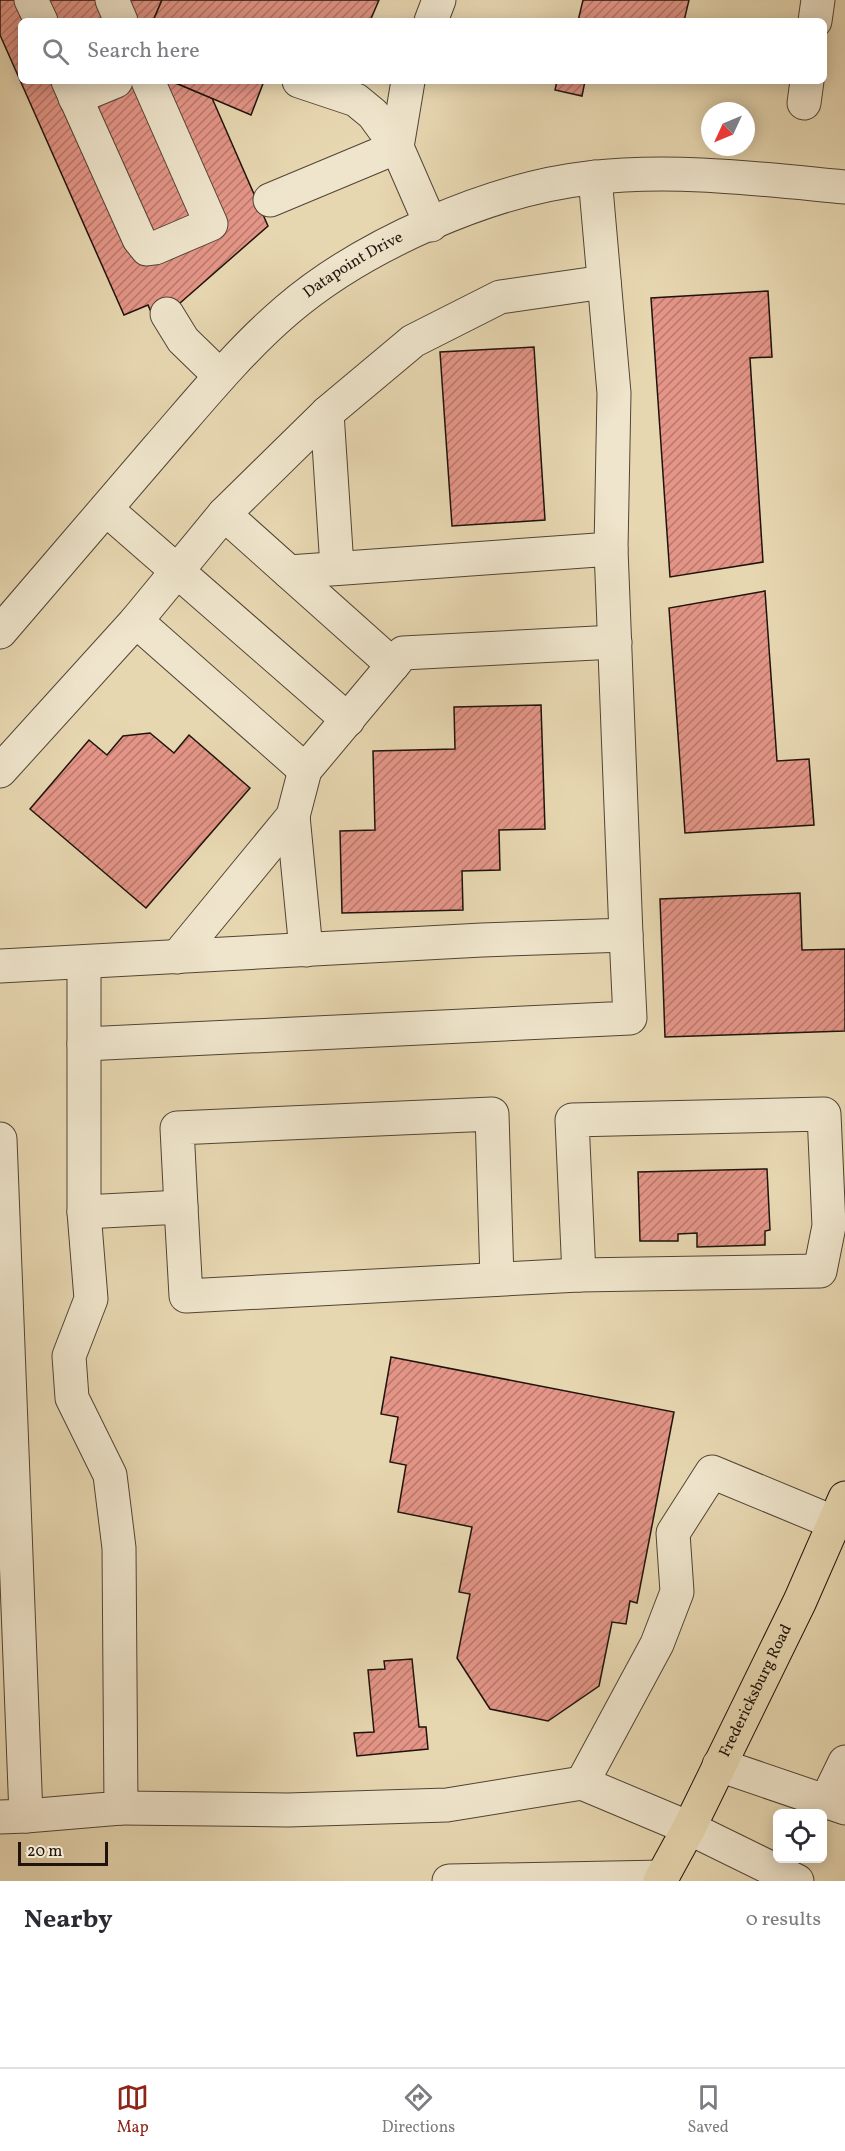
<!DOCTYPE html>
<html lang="en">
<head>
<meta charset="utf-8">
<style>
	:root { --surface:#fff; --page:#f7f7f7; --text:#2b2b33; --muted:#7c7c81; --line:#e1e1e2; --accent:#8f2418 }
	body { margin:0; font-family:Vollkorn,serif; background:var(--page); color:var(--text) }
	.controls { position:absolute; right:18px; bottom:18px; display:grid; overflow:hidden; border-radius:9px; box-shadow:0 3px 15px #0003 }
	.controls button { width:54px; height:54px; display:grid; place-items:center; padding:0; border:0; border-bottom:2px solid var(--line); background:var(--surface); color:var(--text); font:30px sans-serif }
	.compass { position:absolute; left:701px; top:102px; width:54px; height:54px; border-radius:50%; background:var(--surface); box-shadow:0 3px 15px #0003; rotate:226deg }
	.scale { position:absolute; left:18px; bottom:15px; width:90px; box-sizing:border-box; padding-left:6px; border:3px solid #1f130c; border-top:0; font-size:16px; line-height:21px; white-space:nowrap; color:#1f130c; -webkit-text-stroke:4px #efe5cc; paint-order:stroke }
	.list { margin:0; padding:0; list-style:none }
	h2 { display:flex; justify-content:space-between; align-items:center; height:78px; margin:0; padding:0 24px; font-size:26px }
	h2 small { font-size:20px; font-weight:400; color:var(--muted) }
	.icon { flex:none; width:33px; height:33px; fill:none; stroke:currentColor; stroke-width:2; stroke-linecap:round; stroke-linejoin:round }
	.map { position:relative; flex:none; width:845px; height:1881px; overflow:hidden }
	.search { position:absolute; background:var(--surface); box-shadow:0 3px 15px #0003; left:18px; right:18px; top:18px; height:66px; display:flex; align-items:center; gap:15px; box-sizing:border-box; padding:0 21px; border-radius:9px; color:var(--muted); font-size:22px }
	.sheet { height:186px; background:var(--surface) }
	nav { display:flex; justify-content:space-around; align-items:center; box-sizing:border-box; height:84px; border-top:2px solid var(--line); background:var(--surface); font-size:16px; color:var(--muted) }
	nav a { display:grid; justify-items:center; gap:3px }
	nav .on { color:var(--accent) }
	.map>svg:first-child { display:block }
</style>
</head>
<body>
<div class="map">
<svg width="845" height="1881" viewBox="0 0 845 1881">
	<defs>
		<pattern id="building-hatch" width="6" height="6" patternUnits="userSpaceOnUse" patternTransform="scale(1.5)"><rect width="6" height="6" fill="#e49587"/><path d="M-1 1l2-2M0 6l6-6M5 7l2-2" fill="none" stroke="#b8786d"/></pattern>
	</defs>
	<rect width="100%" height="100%" fill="#e7d7b1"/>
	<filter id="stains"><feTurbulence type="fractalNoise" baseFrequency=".00333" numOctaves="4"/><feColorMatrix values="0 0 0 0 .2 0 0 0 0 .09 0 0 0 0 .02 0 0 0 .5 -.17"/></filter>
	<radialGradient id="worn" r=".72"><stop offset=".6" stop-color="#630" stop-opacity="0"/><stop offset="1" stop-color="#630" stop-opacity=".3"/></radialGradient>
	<g fill="url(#building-hatch)" stroke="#1f130c" stroke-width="1.5">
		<path d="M0 0H162L153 21H21V81H171L212 98 268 226 156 324 148 305 124 315 0 35Z"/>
		<path d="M162 0H379L370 21H153Z"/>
		<path d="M583 0H689L684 21H578Z"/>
		<path d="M171 81H264L251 115Z"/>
		<path d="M557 81H585L582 96 555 90Z"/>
		<path d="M768 291 772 357 750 358 763 562 670 577 651 298Z"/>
		<path d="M534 347 545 520 452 526 440 352Z"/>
		<path d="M765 591 777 761 809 759 814 825 685 833 669 608Z"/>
		<path d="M541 705 545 829 499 830 500 870 462 871 463 910 342 913 340 831 375 830 373 751 455 749 454 707Z"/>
		<path d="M150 733 174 753 189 735 250 788 146 908 30 809 89 740 107 755 123 736Z"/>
		<path d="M800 893 802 950 845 949V1031L665 1037 660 899Z"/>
		<path d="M767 1169 770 1230 765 1231V1245L697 1247V1233L678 1234V1241H640L638 1172Z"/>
		<path d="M391 1357 674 1412 637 1603 630 1601 626 1624 612 1622 599 1686 548 1721 490 1709 457 1658 470 1594 459 1592 472 1527 398 1512 406 1465 390 1462 398 1417 381 1414Z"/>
		<path d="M412 1659 419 1727H426L428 1749 357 1756 354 1733 374 1732 368 1670 385 1669 384 1661Z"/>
	</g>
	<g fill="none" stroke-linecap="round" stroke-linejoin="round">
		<g stroke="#514435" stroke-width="35">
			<g id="minor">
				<path d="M31 0 41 21"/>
				<path d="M112 0 121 21"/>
				<path d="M431 21 439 0"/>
				<path d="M815 21 818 0"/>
				<path d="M68 81 139 239 147 249 155 248 211 224 148 81"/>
				<path d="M408 81 397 147 431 225"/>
				<path d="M75 98 116 81"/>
				<path d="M804 103 807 81"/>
				<path d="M595 177 614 393 611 549"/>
				<path d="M270 200 397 147 373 114 356 100 299 81"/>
				<path d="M167 314 183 340 220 376"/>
				<path d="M327 413 413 341 500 297 604 282"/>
				<path d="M106 509 348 720"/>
				<path d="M224 514 327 413 337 567"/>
				<path d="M136 621 305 770"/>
				<path id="s1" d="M0 632C52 571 105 510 157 449 199 401 239 351 287 310 363 245 490 189 589 178 674 168 760 179 845 187"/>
				<path d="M0 771 136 621 224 514 393 665"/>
				<path d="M293 816 306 950"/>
				<path d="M177 957 293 816 305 770 403 653 615 642"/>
				<path d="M0 966 482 940 626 935 611 549 289 572"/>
				<path d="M84 1044 630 1018 626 935"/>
				<path d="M824 1114 829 1226 820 1271 579 1275 572 1120Z"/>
				<path d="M0 1139 26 1816 0 1817"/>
				<path d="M181 1207 177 1128 492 1114 497 1279"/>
				<path d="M84 1212 181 1207 186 1296 579 1275"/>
				<path d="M719 1765 845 1808"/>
				<path d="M582 1783 657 1644 677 1592 673 1533 712 1472 835 1523"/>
				<path d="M826 1801 845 1762"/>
				<path d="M121 1808 288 1810 447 1805 582 1783 689 1828 797 1881"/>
				<path d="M26 1816 121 1808 119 1548 110 1475 72 1398 69 1356 91 1299 84 1212V962"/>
				<path d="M449 1881 663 1877"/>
			</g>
		</g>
		<g stroke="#1f130c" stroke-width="35">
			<g id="major">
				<path id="s2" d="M660 1881 689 1828 800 1601 845 1498"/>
			</g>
		</g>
		<use href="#minor" stroke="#efe5cc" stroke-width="33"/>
		<use href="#major" stroke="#e7d7b1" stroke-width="33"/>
	</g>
	<g text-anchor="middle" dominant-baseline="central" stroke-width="6" stroke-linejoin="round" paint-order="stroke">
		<g font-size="16" fill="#1f130c" stroke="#efe5cc">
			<text stroke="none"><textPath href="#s1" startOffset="512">Datapoint Drive</textPath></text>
			<text stroke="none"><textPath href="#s2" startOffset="213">Fredericksburg Road</textPath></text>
		</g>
	</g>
	<rect width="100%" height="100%" filter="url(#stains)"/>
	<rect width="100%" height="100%" fill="url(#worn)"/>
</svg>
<div class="controls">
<button><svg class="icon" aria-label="locate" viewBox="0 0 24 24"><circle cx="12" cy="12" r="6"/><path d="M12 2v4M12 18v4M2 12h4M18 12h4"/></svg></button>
</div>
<svg class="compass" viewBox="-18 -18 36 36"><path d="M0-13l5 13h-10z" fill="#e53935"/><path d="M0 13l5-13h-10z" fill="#7c7c81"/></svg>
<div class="scale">20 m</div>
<div class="search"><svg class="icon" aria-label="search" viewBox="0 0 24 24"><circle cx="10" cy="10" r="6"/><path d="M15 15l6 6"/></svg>Search here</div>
</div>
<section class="sheet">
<h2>Nearby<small>0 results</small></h2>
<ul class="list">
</ul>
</section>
<nav>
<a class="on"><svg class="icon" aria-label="map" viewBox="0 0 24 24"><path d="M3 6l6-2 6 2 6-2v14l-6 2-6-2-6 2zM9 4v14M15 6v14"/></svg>Map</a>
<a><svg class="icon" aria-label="directions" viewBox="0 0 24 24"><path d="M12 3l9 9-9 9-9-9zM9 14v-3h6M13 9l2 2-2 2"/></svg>Directions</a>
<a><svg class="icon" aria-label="saved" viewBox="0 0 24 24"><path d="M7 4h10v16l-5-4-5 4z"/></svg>Saved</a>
</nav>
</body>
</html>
